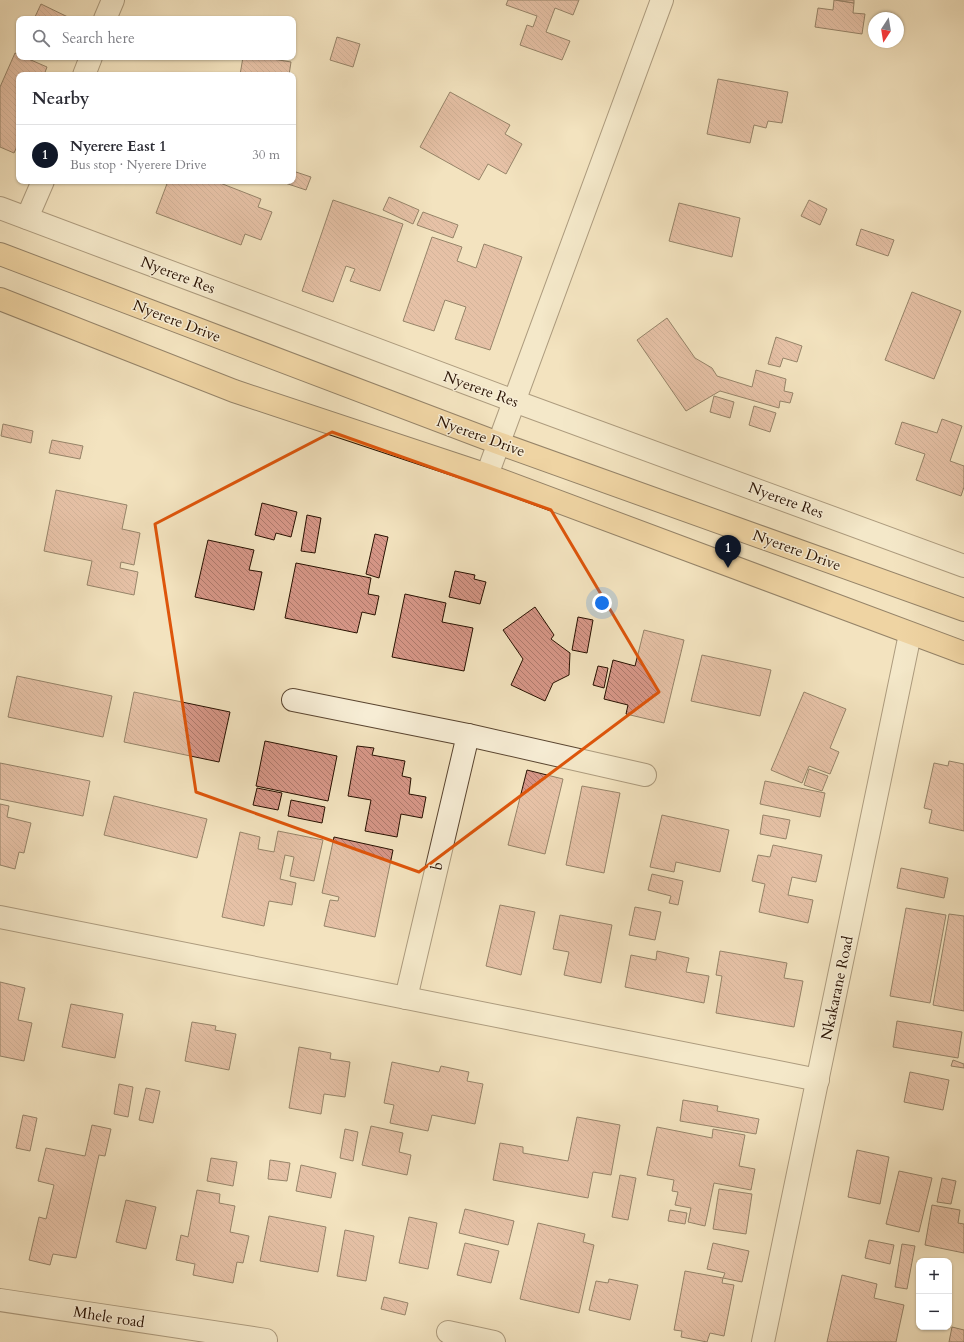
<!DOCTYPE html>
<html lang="en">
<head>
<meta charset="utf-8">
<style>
	:root { --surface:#fff; --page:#f2f2f3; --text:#2b2b33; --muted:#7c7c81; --line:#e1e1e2; --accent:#111827 }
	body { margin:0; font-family:Cardo,serif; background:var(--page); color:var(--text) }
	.controls { position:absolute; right:12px; bottom:12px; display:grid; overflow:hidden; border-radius:8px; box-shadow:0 1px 3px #0004 }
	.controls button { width:36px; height:36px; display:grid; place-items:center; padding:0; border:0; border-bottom:1px solid var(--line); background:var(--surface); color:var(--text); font:20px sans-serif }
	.compass { position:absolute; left:868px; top:12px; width:36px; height:36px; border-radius:50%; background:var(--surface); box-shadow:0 1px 3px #0004; rotate:192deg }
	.you { position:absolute; left:602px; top:603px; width:14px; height:14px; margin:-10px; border:3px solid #fff; border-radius:50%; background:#1a73e8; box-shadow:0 0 0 6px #1a73e833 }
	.badge { display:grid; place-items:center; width:26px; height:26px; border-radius:50%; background:var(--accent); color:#fff; font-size:13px; font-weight:700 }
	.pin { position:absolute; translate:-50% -33px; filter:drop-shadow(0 1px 2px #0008) }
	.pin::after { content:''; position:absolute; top:21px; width:14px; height:12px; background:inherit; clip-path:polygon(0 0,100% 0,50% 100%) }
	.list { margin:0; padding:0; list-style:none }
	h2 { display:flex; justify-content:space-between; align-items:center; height:52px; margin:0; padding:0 16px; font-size:17px }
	h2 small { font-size:13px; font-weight:400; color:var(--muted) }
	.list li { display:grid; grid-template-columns:26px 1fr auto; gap:12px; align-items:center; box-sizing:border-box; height:60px; padding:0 16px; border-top:1px solid var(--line) }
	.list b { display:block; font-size:15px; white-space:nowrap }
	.list p { margin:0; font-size:13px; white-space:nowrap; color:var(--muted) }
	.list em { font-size:13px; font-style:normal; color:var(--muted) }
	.icon { flex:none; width:22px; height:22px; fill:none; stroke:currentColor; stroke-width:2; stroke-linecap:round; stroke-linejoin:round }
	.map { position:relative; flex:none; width:964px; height:1342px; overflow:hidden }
	.search { position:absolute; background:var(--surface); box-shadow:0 1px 3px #0004; left:16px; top:16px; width:280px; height:44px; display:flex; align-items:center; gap:10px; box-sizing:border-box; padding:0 14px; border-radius:8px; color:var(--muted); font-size:15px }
	.panel { position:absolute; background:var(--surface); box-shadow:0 1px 3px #0004; left:16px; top:72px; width:280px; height:112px; border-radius:8px }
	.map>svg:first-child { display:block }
</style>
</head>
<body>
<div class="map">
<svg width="964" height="1342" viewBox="0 0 964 1342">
	<defs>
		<pattern id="building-back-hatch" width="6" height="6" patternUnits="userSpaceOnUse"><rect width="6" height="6" fill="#d79788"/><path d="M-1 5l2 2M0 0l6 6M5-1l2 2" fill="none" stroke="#ae7a6d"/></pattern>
	</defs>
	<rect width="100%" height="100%" fill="#f3e3bf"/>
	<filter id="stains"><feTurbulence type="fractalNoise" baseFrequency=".005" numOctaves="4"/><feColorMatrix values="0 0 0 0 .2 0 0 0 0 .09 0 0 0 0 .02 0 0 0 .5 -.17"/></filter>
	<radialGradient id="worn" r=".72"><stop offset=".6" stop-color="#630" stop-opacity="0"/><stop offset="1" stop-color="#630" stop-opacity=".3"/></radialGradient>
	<g fill="url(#building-back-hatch)" stroke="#271000">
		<path d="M508 0H579L573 15 555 8 546 32 570 41 562 60 520 45 527 25 533 27 537 16 506 5Z"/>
		<path d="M834 0 854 3 853 13 865 14 862 34 815 27 818 8 833 10Z"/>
		<path d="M836 0H854V3Z"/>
		<path d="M41 4 70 18V19H34Z"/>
		<path d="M337 37 360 44 353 67 330 60Z"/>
		<path d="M15 53 19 55V57H24L47 67 44 75H19V142L14 153 0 147V87Z"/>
		<path d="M243 57H261L291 62 289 75H240Z"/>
		<path d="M718 79 788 92 782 123 768 121 766 128 754 125 750 143 707 134Z"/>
		<path d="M450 92 510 125 505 134 522 144 506 174 488 164 479 180 420 147Z"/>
		<path d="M293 171 311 177 306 190 279 181H293Z"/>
		<path d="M168 181H215L261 199 258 207 272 212 261 240 245 234 241 245 156 213Z"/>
		<path d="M389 197 419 210 413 224 383 210Z"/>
		<path d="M333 200 403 224 380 291 350 281 355 269 346 266 333 302 302 291Z"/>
		<path d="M809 200 827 209 820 225 801 216Z"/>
		<path d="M679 203 740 218 732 257 669 241Z"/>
		<path d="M423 212 458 225 453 238 417 225Z"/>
		<path d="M861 229 894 240 888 256 856 245Z"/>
		<path d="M432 237 462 247 457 261 476 268 484 244 522 257 490 350 455 339 466 307 445 300 434 331 403 321Z"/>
		<path d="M912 292 961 311 934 379 885 360Z"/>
		<path d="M667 318 695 358 712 368 717 376 752 387 756 370 786 379 784 391 793 393 790 403 780 401 779 408 720 391 686 411 637 340Z"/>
		<path d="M776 337 802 346 797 362 783 358 780 367 768 364Z"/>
		<path d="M714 396 734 402 730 418 710 412Z"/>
		<path d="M754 406 776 413 770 432 749 425Z"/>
		<path d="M942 419 962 426 950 461 964 466V487L961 496 916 480 925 454 895 444 902 422 937 433Z"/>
		<path d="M3 424 33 431 31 443 1 436Z"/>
		<path d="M52 440 83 446 80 459 49 453Z"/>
		<path d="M56 490 127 505 122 529 140 533 134 565 121 562 120 568 138 572 134 595 87 585 92 561 44 551Z"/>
		<path d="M262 503 297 512 291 537 276 533 274 540 255 535Z"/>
		<path d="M307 515 321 518 315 553 301 551Z"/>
		<path d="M375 534 388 537 379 578 366 574Z"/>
		<path d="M208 540 254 550 249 570 262 572 254 610 195 597Z"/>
		<path d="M296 563 371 578 368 594 379 596 375 615 362 612 357 633 285 618Z"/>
		<path d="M455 571 475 575 474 579 486 582 480 604 449 597Z"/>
		<path d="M405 594 446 603 442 622 473 628 464 671 392 657Z"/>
		<path d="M535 607 554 635 551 639 570 653 569 675 553 683 545 701 511 685 523 659 503 630Z"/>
		<path d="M578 617 593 620 587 653 572 650Z"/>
		<path d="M644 630 684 640 664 723 626 714 628 705 604 699 613 660 635 666Z"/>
		<path d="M702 655 771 670 760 716 691 701Z"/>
		<path d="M598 666 608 668 604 688 593 685Z"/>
		<path d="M17 676 112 696 103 737 8 717Z"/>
		<path d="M134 692 230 712 219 762 124 742Z"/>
		<path d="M804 692 846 709 830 748 839 752 830 774 809 766 802 783 771 770Z"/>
		<path d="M265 741 337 756 328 801 256 786Z"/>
		<path d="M357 746 374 748 372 755 405 761 402 776 411 778 409 794 426 797 422 818 401 814 397 837 365 831 371 800 348 796Z"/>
		<path d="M949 761 964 764V831L929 823 932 810 924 808 934 763 948 766Z"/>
		<path d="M0 763 90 781 83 816 0 799Z"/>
		<path d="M809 769 828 776 822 791 804 785Z"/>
		<path d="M527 770 563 779 545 854 508 845Z"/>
		<path d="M765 781 825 793 820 817 760 804Z"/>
		<path d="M582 786 620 793 604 873 566 865Z"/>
		<path d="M257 788 282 793 278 810 253 805Z"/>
		<path d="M114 796 207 819 197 858 104 835Z"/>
		<path d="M291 800 325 807 322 823 288 816Z"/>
		<path d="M0 804 9 806 7 817 31 823 24 853 19 852 15 869 0 865Z"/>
		<path d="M662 815 729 830 720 872 676 862 674 872 650 867Z"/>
		<path d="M763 815 790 820 786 839 760 834Z"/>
		<path d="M278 831 323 840 314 881 290 876 294 857 285 855 280 879 296 883 292 905 269 901 264 926 222 917 240 832 260 837 258 849 274 852Z"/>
		<path d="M334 837 393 850 375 937 324 926 330 900 338 901 339 897 322 893Z"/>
		<path d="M773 845 822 855 816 882 792 877 788 895 813 900 808 923 759 912 765 884 752 881 758 855 770 857Z"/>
		<path d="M901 868 948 878 944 898 897 888Z"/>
		<path d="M652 874 683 881 678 905 669 903 671 896 648 890Z"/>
		<path d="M500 905 535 912 521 975 486 966Z"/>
		<path d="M635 907 661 912 655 940 629 935Z"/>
		<path d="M906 908 946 915 930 1003 890 996Z"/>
		<path d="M949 914 964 916V1011L933 1005Z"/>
		<path d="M560 915 612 925 601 983 564 975 569 952 553 949Z"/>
		<path d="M657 951 689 958 686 972 709 976 704 1003 625 987 631 955 656 960Z"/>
		<path d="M720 951 787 963 784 978 803 981 794 1027 716 1013 722 976 716 975Z"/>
		<path d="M0 982 25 988 18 1020 32 1023 24 1061 0 1056Z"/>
		<path d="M71 1004 123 1014 115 1058 62 1047Z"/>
		<path d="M897 1021 962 1032 958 1058 893 1047Z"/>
		<path d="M192 1022 216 1026 215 1030 236 1034 229 1070 185 1061Z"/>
		<path d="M299 1047 331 1053 330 1059 350 1062 345 1097 324 1094 321 1114 289 1108Z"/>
		<path d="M953 1060 964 1064V1068L951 1066Z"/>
		<path d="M392 1062 439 1072 441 1066 469 1072 467 1081 483 1084 475 1124 432 1115 428 1131 390 1123 394 1105 384 1103Z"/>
		<path d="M910 1072 949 1080 943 1110 904 1102Z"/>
		<path d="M119 1084 133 1087 128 1117 114 1114Z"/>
		<path d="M146 1088 160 1091 153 1123 139 1120Z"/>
		<path d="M683 1100 718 1106 717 1111 759 1119 756 1134 680 1121Z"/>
		<path d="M23 1115 37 1118 30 1151 16 1148Z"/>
		<path d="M577 1117 620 1125 611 1175 593 1172 588 1198 493 1180 500 1143 523 1147V1153L568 1161Z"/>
		<path d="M92 1125 111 1129 105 1156 99 1155 76 1258 53 1254 50 1265 29 1260 39 1217 46 1219 54 1185 38 1181 46 1148 85 1156Z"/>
		<path d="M371 1126 403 1133 399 1152 411 1155 407 1175 362 1165Z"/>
		<path d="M657 1127 712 1138 713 1129 745 1135 739 1166 755 1169 751 1190 714 1183 705 1226 688 1222 691 1208 675 1205 678 1192 672 1191 674 1180 647 1175Z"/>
		<path d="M345 1129 358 1132 353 1161 340 1158Z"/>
		<path d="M857 1150 889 1157 880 1204 848 1197Z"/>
		<path d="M211 1158 237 1162 233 1186 207 1181Z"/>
		<path d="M270 1160 290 1163 287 1181 268 1179Z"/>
		<path d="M301 1165 336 1173 331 1198 296 1191Z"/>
		<path d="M899 1171 932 1178 919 1232 886 1224Z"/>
		<path d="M620 1175 636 1178 628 1220 612 1217Z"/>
		<path d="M942 1178 956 1181 951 1204 937 1202Z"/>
		<path d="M719 1189 752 1194 746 1234 713 1229Z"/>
		<path d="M197 1190 220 1194 219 1203 235 1206 230 1232 249 1236 243 1263 237 1262 233 1283 193 1275 195 1264 176 1260 181 1235 188 1237Z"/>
		<path d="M126 1200 156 1207 146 1249 116 1242Z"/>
		<path d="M932 1205 960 1210 958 1223 964 1224V1253L925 1245Z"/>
		<path d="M465 1209 514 1221 508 1245 459 1233Z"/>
		<path d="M670 1210 687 1213 685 1224 668 1221Z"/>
		<path d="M269 1216 326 1227 318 1272 260 1261Z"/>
		<path d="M409 1217 437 1223 428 1269 399 1263Z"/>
		<path d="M538 1223 585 1234 583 1242 594 1245 579 1313 520 1299Z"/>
		<path d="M345 1230 374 1236 366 1281 337 1276Z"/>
		<path d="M869 1240 894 1245 890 1264 865 1258Z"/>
		<path d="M465 1243 499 1251 491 1283 457 1275Z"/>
		<path d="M713 1243 749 1251 742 1282 723 1278 725 1273 707 1269Z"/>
		<path d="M902 1244 915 1246 907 1289 895 1287Z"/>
		<path d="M685 1271 723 1278 722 1283 734 1285 724 1336 710 1333 707 1342 681 1337 682 1331 674 1330Z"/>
		<path d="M842 1275 877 1284 874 1298 904 1305 896 1342H827Z"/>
		<path d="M609 1279 638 1285 630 1320 589 1310 596 1281 608 1283Z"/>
		<path d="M384 1297 408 1303 405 1315 381 1309Z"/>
		<path d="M952 1327 964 1330V1342H949Z"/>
	</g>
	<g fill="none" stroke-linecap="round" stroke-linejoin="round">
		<g stroke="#5a4530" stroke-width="24">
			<g id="minor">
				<path d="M105 19 113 0"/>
				<path d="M84 75 91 57"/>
				<path d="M0 208 514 401 964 566"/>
				<path d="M27 218 43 181"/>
				<path d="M487 475 662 0"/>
				<path d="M293 700 468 735 645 775"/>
				<path d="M0 917 818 1080"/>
				<path d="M406 998 468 735"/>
				<path d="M0 1300 266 1340"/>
				<path d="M448 1332 494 1342"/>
				<path d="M763 1342 910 634"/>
			</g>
		</g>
		<g stroke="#271000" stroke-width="24">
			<g id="major">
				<path d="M0 254 498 443 964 610"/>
				<path d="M0 299 234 391 487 475 964 653"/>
			</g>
		</g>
		<use href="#minor" stroke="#f7edd5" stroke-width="22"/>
		<use href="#major" stroke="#eac280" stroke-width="22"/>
	</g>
	<path d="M0 0H964V1342H0ZM332 432 551 510 659 692 419 872 196 792 155 524Z" fill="#f3e3bf" fill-opacity=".55" fill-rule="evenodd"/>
	<path fill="none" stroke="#de550b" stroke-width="3" stroke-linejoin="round" d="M332 432 551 510 659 692 419 872 196 792 155 524Z"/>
	<g text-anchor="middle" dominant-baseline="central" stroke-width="3" stroke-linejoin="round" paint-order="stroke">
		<g font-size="15" fill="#271000" stroke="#f7edd5">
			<text transform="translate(178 275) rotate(21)">Nyerere Res</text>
			<text transform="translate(177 321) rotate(21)">Nyerere Drive</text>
			<text transform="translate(481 389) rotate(20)">Nyerere Res</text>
			<text transform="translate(481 436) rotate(20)">Nyerere Drive</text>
			<text transform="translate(786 500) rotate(20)">Nyerere Res</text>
			<text transform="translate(797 550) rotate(20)">Nyerere Drive</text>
			<text transform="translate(437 866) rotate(-77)">b</text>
			<text transform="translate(837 988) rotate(-78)">Nkakarane Road</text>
			<text transform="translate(109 1317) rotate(9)">Mhele road</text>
		</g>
	</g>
	<rect width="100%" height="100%" filter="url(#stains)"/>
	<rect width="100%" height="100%" fill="url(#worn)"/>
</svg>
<div class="controls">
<button>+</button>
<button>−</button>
</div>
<svg class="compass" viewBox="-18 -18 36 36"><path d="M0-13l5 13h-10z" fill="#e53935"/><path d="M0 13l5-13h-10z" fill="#7c7c81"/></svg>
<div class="you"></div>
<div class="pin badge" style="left:728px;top:568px">1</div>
<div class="search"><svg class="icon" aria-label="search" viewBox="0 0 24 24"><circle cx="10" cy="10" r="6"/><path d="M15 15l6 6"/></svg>Search here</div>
<section class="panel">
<h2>Nearby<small></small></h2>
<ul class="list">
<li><span class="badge">1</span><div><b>Nyerere East 1</b><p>Bus stop · Nyerere Drive</p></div><em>30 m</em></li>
</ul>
</section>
</div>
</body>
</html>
